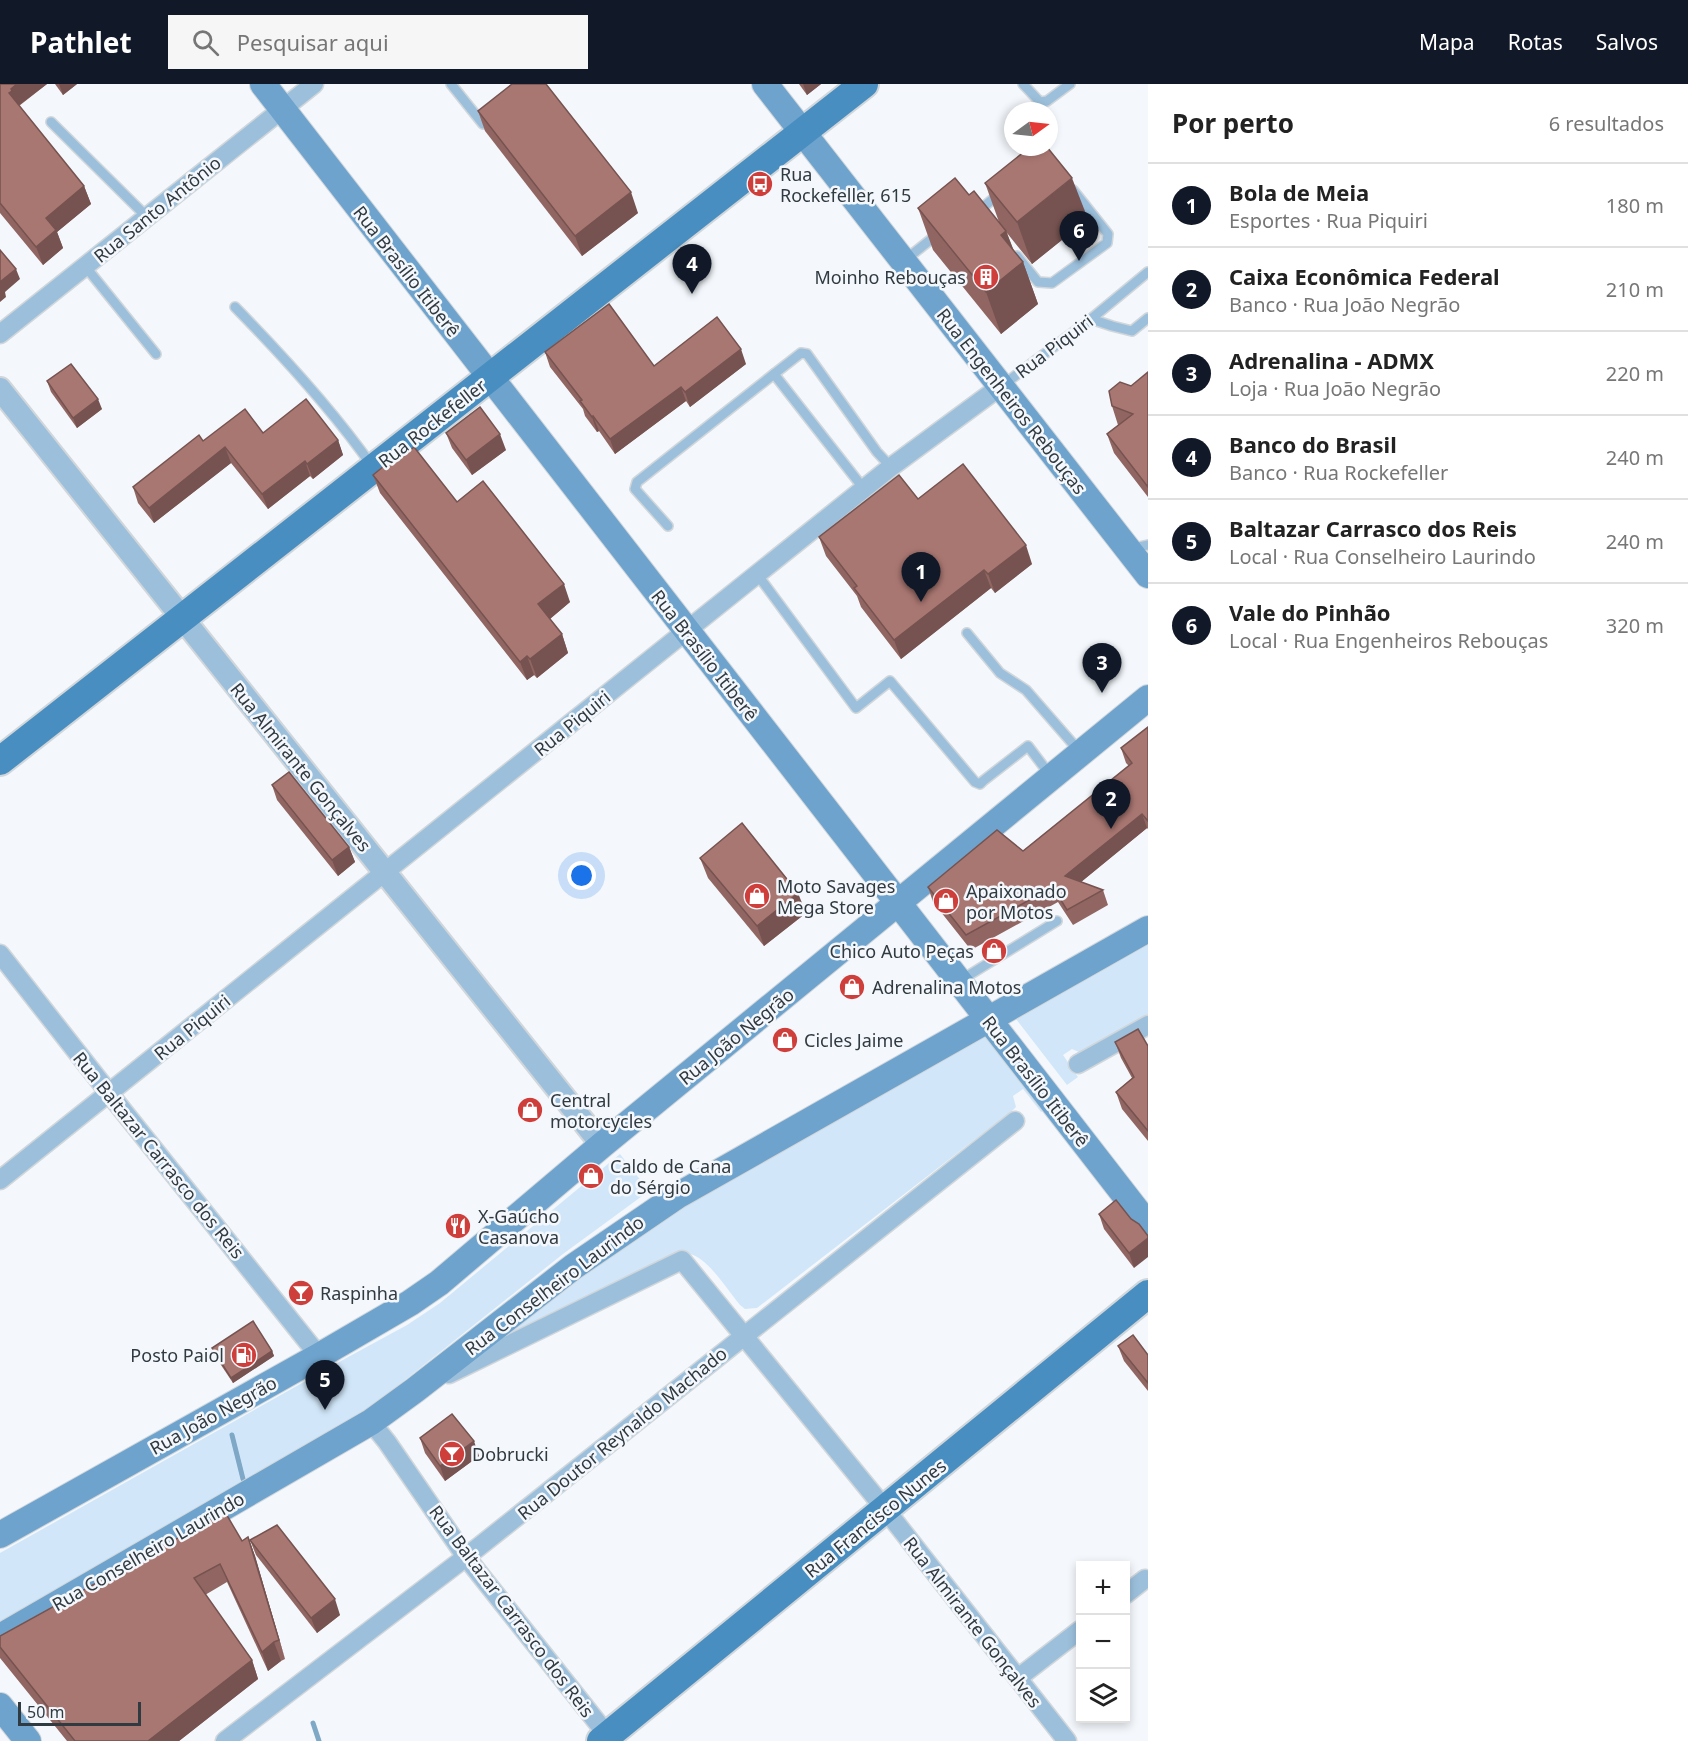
<!DOCTYPE html>
<html lang="pt">
<head>
<meta charset="utf-8">
<style>
	:root { --surface:#fff; --page:#f6f6f6; --text:#222; --muted:#767676; --line:#e0e0e0; --accent:#111827 }
	body { margin:0; font-family:"Noto Sans",sans-serif; background:var(--page); color:var(--text) }
	.controls { position:absolute; right:18px; bottom:18px; display:grid; overflow:hidden; border-radius:0px; box-shadow:0 3px 9px #0003 }
	.controls button { width:54px; height:54px; display:grid; place-items:center; padding:0; border:0; border-bottom:2px solid var(--line); background:var(--surface); color:var(--text); font:30px sans-serif }
	.compass { position:absolute; left:1004px; top:18px; width:54px; height:54px; border-radius:50%; background:var(--surface); box-shadow:0 3px 9px #0003; rotate:75deg }
	.scale { position:absolute; left:18px; bottom:15px; width:123px; box-sizing:border-box; padding-left:6px; border:3px solid #303a41; border-top:0; font-size:16px; line-height:21px; white-space:nowrap; color:#303a41; -webkit-text-stroke:4px #f4f8fc; paint-order:stroke }
	.you { position:absolute; left:582px; top:792px; width:21px; height:21px; margin:-15px; border:4px solid #fff; border-radius:50%; background:#1a73e8; box-shadow:0 0 0 9px #1a73e833 }
	.badge { display:grid; place-items:center; width:39px; height:39px; border-radius:50%; background:var(--accent); color:#fff; font-size:20px; font-weight:700 }
	.pin { position:absolute; translate:-50% -50px; filter:drop-shadow(0 2px 3px #0008) }
	.pin::after { content:''; position:absolute; top:32px; width:21px; height:18px; background:inherit; clip-path:polygon(0 0,100% 0,50% 100%) }
	.list { margin:0; padding:0; list-style:none }
	h2 { display:flex; justify-content:space-between; align-items:center; height:78px; margin:0; padding:0 24px; font-size:26px }
	h2 small { font-size:20px; font-weight:400; color:var(--muted) }
	.list li { display:grid; grid-template-columns:39px 1fr auto; gap:18px; align-items:center; box-sizing:border-box; height:84px; padding:0 24px; border-top:2px solid var(--line) }
	.list b { display:block; font-size:22px; white-space:nowrap }
	.list p { margin:0; font-size:20px; white-space:nowrap; color:var(--muted) }
	.list em { font-size:20px; font-style:normal; color:var(--muted) }
	.icon { flex:none; width:33px; height:33px; fill:none; stroke:currentColor; stroke-width:2; stroke-linecap:round; stroke-linejoin:round }
	.map { position:relative; flex:none; width:1148px; height:1657px; overflow:hidden }
	header { display:flex; align-items:center; gap:36px; box-sizing:border-box; height:84px; padding:0 30px; background:var(--accent); color:#fff }
	header strong { font-size:28px }
	nav { display:flex; gap:33px; margin-inline-start:auto; font-size:21px }
	.search { width:420px; height:54px; background:var(--page); display:flex; align-items:center; gap:15px; box-sizing:border-box; padding:0 21px; border-radius:0px; color:var(--muted); font-size:22px }
	main { display:flex }
	aside { flex:1; background:var(--surface) }
	.map>svg:first-child { display:block }
</style>
</head>
<body>
<header>
<strong>Pathlet</strong>
<div class="search"><svg class="icon" aria-label="search" viewBox="0 0 24 24"><circle cx="10" cy="10" r="6"/><path d="M15 15l6 6"/></svg>Pesquisar aqui</div>
<nav><a>Mapa</a><a>Rotas</a><a>Salvos</a></nav>
</header>
<main>
<div class="map">
<svg width="1148" height="1657" viewBox="0 0 1148 1657">
	<rect width="100%" height="100%" fill="#f4f8fc"/>
	<g fill="#d1e7f9">
		<path d="M1148 855V933L1081 969 1072 965 1063 971 1078 993 1067 1001 1016 935Z"/>
		<path d="M987 949 1051 1022 1041 1028 1023 1005 1013 1012 1016 1023 1013 1026 757 1224 745 1225 740 1221C728 1207 709 1175 690 1170 682 1168 674 1171 667 1173L490 1263 584 1181 681 1115Z"/>
		<path d="M620 1070 649 1107 563 1170 375 1320 349 1339 0 1540V1469L350 1272 407 1241 440 1219Z"/>
	</g>
	<g fill="none" stroke-linecap="round" stroke-linejoin="round">
		<g stroke="#7fa7c6" stroke-width="5">
			<path d="M232 1351 243 1395"/>
			<path d="M313 1639 319 1657"/>
		</g>
		<g stroke="#d1d6da" stroke-width="12">
			<g id="service">
				<path d="M451 0 483 40"/>
				<path d="M1023 0 1040 18 1047 17 1070 0"/>
				<path d="M51 38 147 133"/>
				<path d="M976 127 980 126 1000 109"/>
				<path d="M1017 172 1038 198 1052 199 1107 159 1108 150 1073 106"/>
				<path d="M905 176 939 149"/>
				<path d="M85 182 156 270"/>
				<path d="M235 223C284 273 332 325 372 382"/>
				<path d="M1091 235 1112 242 1132 247 1148 234"/>
				<path d="M774 290 801 269 807 270 877 368 891 383"/>
				<path d="M1003 301 1091 235 1148 188"/>
				<path d="M668 442 635 405 637 398 774 290 864 405"/>
				<path d="M1130 465 1148 461"/>
				<path d="M757 490 856 624 890 597 975 698 980 700 983 697 1028 662 1050 691"/>
				<path d="M967 549 1000 589 1026 606 1080 668"/>
				<path d="M961 896 1057 837"/>
			</g>
		</g>
		<g stroke="#d1d6da" stroke-width="21">
			<g id="minor">
				<path d="M0 250 314 0"/>
				<path d="M0 870 116 1018 319 1272"/>
				<path d="M1078 980 1148 941"/>
				<path d="M0 1096 891 383 1001 302"/>
				<path d="M449 1290 682 1176 885 1425 1067 1657"/>
				<path d="M371 1338 387 1358 466 1473 612 1657"/>
				<path d="M1126 1510 1145 1495"/>
				<path d="M1018 1594 1080 1546"/>
				<path d="M225 1657 466 1473 1015 1037"/>
			</g>
		</g>
		<g stroke="#d1d6da" stroke-width="26">
			<path id="tertiary" d="M0 305 602 1061"/>
		</g>
		<g stroke="#d1d6da" stroke-width="28">
			<g id="secondary">
				<path d="M263 0 1148 1141"/>
				<path d="M765 0 1148 491"/>
				<path d="M0 1451 319 1272 410 1219 439 1199 602 1061 1148 614"/>
				<path d="M0 1553 371 1338 415 1306 573 1183 677 1112 1148 845"/>
				<path d="M0 1622 28 1657"/>
			</g>
		</g>
		<g stroke="#d1d6da" stroke-width="32">
			<g id="primary">
				<path d="M0 677 864 0"/>
				<path d="M601 1657 1148 1210"/>
			</g>
		</g>
		<use href="#service" stroke="#9cc0dc" stroke-width="9"/>
		<use href="#minor" stroke="#9cc0dc" stroke-width="18"/>
		<use href="#tertiary" stroke="#9cc0dc" stroke-width="22"/>
		<use href="#secondary" stroke="#6ea3cd" stroke-width="26"/>
		<use href="#primary" stroke="#488ec1" stroke-width="28"/>
	</g>
	<g fill="#916662">
		<path d="M0 0H47L19 22 84 102 91 120 57 148 63 164 43 181 0 129Z"/>
		<path d="M55 0H77L63 11Z"/>
		<path d="M799 0H821L807 11Z"/>
		<path d="M478 27 638 129 582 172 485 47Z"/>
		<path d="M985 99 1088 135 1032 180 1007 149 1014 167 1023 178 1038 220 1001 250 933 166 918 124 999 138Z"/>
		<path d="M545 268 654 282 746 280 690 323 686 317 615 370 599 347 597 348 585 332 583 325 550 283Z"/>
		<path d="M1148 288V413L1114 369 1107 350 1118 341 1112 322Z"/>
		<path d="M47 297 102 325 77 344 51 308Z"/>
		<path d="M263 349 338 356 343 371 313 395 310 392 268 425 231 379 154 439 138 419 133 403 203 357Z"/>
		<path d="M446 349 506 366 472 391 452 364Z"/>
		<path d="M373 391 457 418 570 518 550 535 562 550 568 569 537 594 534 591 527 596 380 409Z"/>
		<path d="M918 415 1032 480 995 509 991 504 901 575 861 523 857 512 826 472 819 453Z"/>
		<path d="M1148 643V745L1147 744 1081 798 1103 806 1108 821 1073 841 1058 818 971 866 933 818 928 803 1023 767 1129 682 1126 679 1121 664Z"/>
		<path d="M272 701 349 763 355 778 338 792 277 716Z"/>
		<path d="M700 774 806 829 764 862 708 794Z"/>
		<path d="M1115 958 1148 962V1057L1122 1025 1116 1008 1132 994 1121 974Z"/>
		<path d="M1099 1130 1131 1135 1134 1184 1104 1145Z"/>
		<path d="M1118 1262 1148 1271V1307L1124 1277Z"/>
		<path d="M212 1264 272 1267 274 1272 233 1299 213 1269Z"/>
		<path d="M420 1354 479 1372 445 1397 425 1369Z"/>
		<path d="M248 1453 255 1472 285 1575 281 1577 268 1587 227 1498 205 1511 252 1576 258 1595 179 1657H67L0 1574V1552L242 1457Z"/>
		<path d="M250 1456 340 1531 317 1549 256 1471Z"/>
	</g>
	<g fill="#765350">
		<path d="M17 0H47L18 22 9 9 11 5Z"/>
		<path d="M59 0H77L63 11Z"/>
		<path d="M803 0H821L807 11Z"/>
		<path d="M1072 94 1088 135 1032 180 1017 138Z"/>
		<path d="M84 102 91 120 57 148 63 164 43 181 36 163 46 134Z"/>
		<path d="M631 108 638 129 582 172 575 152Z"/>
		<path d="M1006 147 1019 181 1023 178 1038 220 1001 250 986 208 1001 151Z"/>
		<path d="M16 185 20 195 5 208 6 213 0 218V198Z"/>
		<path d="M741 265 746 280 690 323 685 308Z"/>
		<path d="M681 303 686 317 615 370 610 355Z"/>
		<path d="M98 315 102 325 77 344 73 334Z"/>
		<path d="M593 332 599 347 597 348 592 333Z"/>
		<path d="M500 350 506 366 472 391 466 376Z"/>
		<path d="M338 356 343 371 313 395 307 380Z"/>
		<path d="M225 363 231 379 154 439 149 424Z"/>
		<path d="M305 377 310 392 268 425 262 410Z"/>
		<path d="M1026 461 1032 480 995 509 988 490Z"/>
		<path d="M984 486 991 504 901 575 894 556Z"/>
		<path d="M564 500 570 518 545 539 538 520Z"/>
		<path d="M562 550 568 569 537 594 530 575Z"/>
		<path d="M527 572 534 591 527 596 520 578Z"/>
		<path d="M1142 730 1147 744 1070 807 1065 792Z"/>
		<path d="M349 763 355 778 338 792 332 776Z"/>
		<path d="M798 809 806 829 764 862 757 842Z"/>
		<path d="M1148 1154V1173L1134 1184 1129 1169Z"/>
		<path d="M272 1267 274 1272 233 1299 231 1294Z"/>
		<path d="M474 1357 479 1372 445 1397 440 1382Z"/>
		<path d="M248 1453 255 1472 285 1575 279 1556Z"/>
		<path d="M335 1515 340 1531 317 1549 311 1534Z"/>
		<path d="M274 1558 281 1577 268 1587 262 1568Z"/>
		<path d="M252 1576 258 1595 179 1657H148Z"/>
	</g>
	<g fill="#a97772" stroke="#765350" stroke-width="1.5">
		<path d="M0 0H17L11 5 12 7 9 9 84 102 46 134 56 146 36 163 0 119Z"/>
		<path d="M512 0H546L631 108 575 152 478 27Z"/>
		<path d="M1030 63H1047L1072 94 1017 138 985 99Z"/>
		<path d="M955 94 969 111 974 107 1006 147 1001 151 1023 178 986 208 918 124Z"/>
		<path d="M0 166 16 185 0 198Z"/>
		<path d="M609 220 654 282 717 233 741 265 685 308 681 303 610 355 593 332 592 333 580 317 582 316 545 268Z"/>
		<path d="M71 280 98 315 73 334 47 297Z"/>
		<path d="M1148 288V403L1107 350 1133 330 1112 322 1109 307 1120 298 1131 302Z"/>
		<path d="M306 315 338 356 307 380 305 377 262 410 225 363 149 424 133 403 199 351 203 357 245 325 263 349Z"/>
		<path d="M480 323 500 350 466 376 446 349Z"/>
		<path d="M414 363 457 418 483 397 564 500 538 520 562 550 530 575 527 572 520 578 373 391 395 373 398 376Z"/>
		<path d="M963 380 1026 461 988 490 984 486 894 556 854 504 857 502 819 453 899 391 918 415Z"/>
		<path d="M1148 643V737L1142 730 1065 792 1103 806 1067 826 1053 803 966 851 928 803 997 746 1023 767 1132 679 1121 664Z"/>
		<path d="M289 688 349 763 332 776 272 701Z"/>
		<path d="M742 739 798 809 757 842 700 774Z"/>
		<path d="M1138 945 1148 962V1047L1116 1008 1134 993 1115 958Z"/>
		<path d="M1116 1116 1131 1135 1139 1140 1148 1152V1154L1129 1169 1099 1130Z"/>
		<path d="M253 1237 272 1267 231 1294 212 1264Z"/>
		<path d="M1133 1251 1148 1271V1299L1118 1262Z"/>
		<path d="M452 1330 474 1357 440 1382 420 1354Z"/>
		<path d="M225 1428 242 1457 248 1453 279 1556 274 1558 262 1568 220 1480 194 1494 252 1576 148 1657H75L0 1563V1552Z"/>
		<path d="M277 1441 335 1515 311 1534 250 1456Z"/>
	</g>
	<defs>
		<g id="bus-disc" transform="scale(1.35)"><circle r="9.5" fill="#ce3f3b" stroke="#f4f8fc"/><path d="M-5-6H5V4H4V6H2V4H-2V6H-4V4H-5ZM-3.5-4V0h7V-4ZM-3.5 1.2v1.5H-2V1.2ZM2 1.2v1.5H3.5V1.2Z" fill="#fff"/></g>
		<g id="building-disc" transform="scale(1.35)"><circle r="9.5" fill="#ce3f3b" stroke="#f4f8fc"/><path d="M-4-6H4V6H1V3H-1V6H-4ZM-2.5-4.3h1.7v1.8h-1.7ZM.8-4.3h1.7v1.8H.8ZM-2.5-1h1.7V.8h-1.7ZM.8-1h1.7V.8H.8Z" fill="#fff"/></g>
		<g id="shop-disc" transform="scale(1.35)"><circle r="9.5" fill="#ce3f3b" stroke="#f4f8fc"/><path d="M-5-2.5h2.3a2.7 3.5 0 0 1 5.4 0H5L5.5 6h-11ZM-1.5-2.5h3a1.5 2.3 0 0 0-3 0Z" fill="#fff"/></g>
		<g id="restaurant-disc" transform="scale(1.35)"><circle r="9.5" fill="#ce3f3b" stroke="#f4f8fc"/><path d="M-5-6h1v4h1v-4h1v4h1v-4h1v5L-1.5 .5V6h-2V.5L-5-1ZM5-6V6H3V1.5H1.5Q1.5-4 5-6Z" fill="#fff"/></g>
		<g id="bar-disc" transform="scale(1.35)"><circle r="9.5" fill="#ce3f3b" stroke="#f4f8fc"/><path d="M-6-5H6L.8 .8V4.5H3.5V6h-7V4.5H-.8V.8Z" fill="#fff"/></g>
		<g id="fuel-disc" transform="scale(1.35)"><circle r="9.5" fill="#ce3f3b" stroke="#f4f8fc"/><path d="M-5.5-6h7V0h2V4h1.3V-2.5L3-4.5l.8-.8L6-3V5H2.5V1h-1V6h-7ZM-4.2-4.7v3.2H.2V-4.7Z" fill="#fff"/></g>
	</defs>
	<g fill-rule="evenodd">
		<use href="#bus-disc" x="760" y="100"/>
		<use href="#building-disc" x="986" y="193"/>
		<use href="#shop-disc" x="757" y="812"/>
		<use href="#shop-disc" x="946" y="817"/>
		<use href="#shop-disc" x="994" y="867"/>
		<use href="#shop-disc" x="852" y="903"/>
		<use href="#shop-disc" x="785" y="956"/>
		<use href="#shop-disc" x="530" y="1026"/>
		<use href="#shop-disc" x="591" y="1092"/>
		<use href="#restaurant-disc" x="458" y="1142"/>
		<use href="#bar-disc" x="301" y="1209"/>
		<use href="#fuel-disc" x="244" y="1271"/>
		<use href="#bar-disc" x="452" y="1370"/>
	</g>
	<g text-anchor="middle" dominant-baseline="central" stroke-width="5" stroke-linejoin="round" paint-order="stroke">
		<g font-size="18" fill="#303a41" stroke="#f4f8fc" text-anchor="start">
			<text x="780" y="90">Rua<tspan x="780" dy="21">Rockefeller, 615</tspan></text>
			<text x="966" y="193" text-anchor="end">Moinho Rebouças</text>
			<text x="777" y="802">Moto Savages<tspan x="777" dy="21">Mega Store</tspan></text>
			<text x="966" y="807">Apaixonado<tspan x="966" dy="21">por Motos</tspan></text>
			<text x="974" y="867" text-anchor="end">Chico Auto Peças</text>
			<text x="872" y="903">Adrenalina Motos</text>
			<text x="804" y="956">Cicles Jaime</text>
			<text x="550" y="1016">Central<tspan x="550" dy="21">motorcycles</tspan></text>
			<text x="610" y="1082">Caldo de Cana<tspan x="610" dy="21">do Sérgio</tspan></text>
			<text x="478" y="1132">X-Gaúcho<tspan x="478" dy="21">Casanova</tspan></text>
			<text x="320" y="1209">Raspinha</text>
			<text x="224" y="1271" text-anchor="end">Posto Paiol</text>
			<text x="472" y="1370">Dobrucki</text>
		</g>
		<g font-size="18" fill="#303a41" stroke="#f4f8fc">
			<text transform="translate(157 125) rotate(-39)">Rua Santo Antônio</text>
			<text transform="translate(407 187) rotate(52)">Rua Brasílio Itiberê</text>
			<text transform="translate(1054 262) rotate(-37)">Rua Piquiri</text>
			<text transform="translate(1012 317) rotate(52)">Rua Engenheiros Rebouças</text>
			<text transform="translate(432 339) rotate(-38)">Rua Rockefeller</text>
			<text transform="translate(705 571) rotate(52)">Rua Brasílio Itiberê</text>
			<text transform="translate(572 639) rotate(-39)">Rua Piquiri</text>
			<text transform="translate(301 683) rotate(51)">Rua Almirante Gonçalves</text>
			<text transform="translate(192 943) rotate(-39)">Rua Piquiri</text>
			<text transform="translate(736 952) rotate(-39)">Rua João Negrão</text>
			<text transform="translate(1036 997) rotate(52)">Rua Brasílio Itiberê</text>
			<text transform="translate(159 1071) rotate(51)">Rua Baltazar Carrasco dos Reis</text>
			<text transform="translate(554 1201) rotate(-37)">Rua Conselheiro Laurindo</text>
			<text transform="translate(213 1331) rotate(-29)">Rua João Negrão</text>
			<text transform="translate(622 1349) rotate(-39)">Rua Doutor Reynaldo Machado</text>
			<text transform="translate(875 1434) rotate(-39)">Rua Francisco Nunes</text>
			<text transform="translate(148 1467) rotate(-30)">Rua Conselheiro Laurindo</text>
			<text transform="translate(512 1527) rotate(53)">Rua Baltazar Carrasco dos Reis</text>
			<text transform="translate(973 1538) rotate(52)">Rua Almirante Gonçalves</text>
		</g>
	</g>
</svg>
<div class="controls">
<button>+</button>
<button>−</button>
<button><svg class="icon" aria-label="layers" viewBox="0 0 24 24"><path d="M12 4l9 5-9 5-9-5zM3 14l9 5 9-5"/></svg></button>
</div>
<svg class="compass" viewBox="-18 -18 36 36"><path d="M0-13l5 13h-10z" fill="#e53935"/><path d="M0 13l5-13h-10z" fill="#767676"/></svg>
<div class="scale">50 m</div>
<div class="you"></div>
<div class="pin badge" style="left:921px;top:518px">1</div>
<div class="pin badge" style="left:1111px;top:745px">2</div>
<div class="pin badge" style="left:1102px;top:609px">3</div>
<div class="pin badge" style="left:692px;top:210px">4</div>
<div class="pin badge" style="left:325px;top:1326px">5</div>
<div class="pin badge" style="left:1079px;top:177px">6</div>
</div>
<aside>
<h2>Por perto<small>6 resultados</small></h2>
<ul class="list">
<li><span class="badge">1</span><div><b>Bola de Meia</b><p>Esportes · Rua Piquiri</p></div><em>180 m</em></li>
<li><span class="badge">2</span><div><b>Caixa Econômica Federal</b><p>Banco · Rua João Negrão</p></div><em>210 m</em></li>
<li><span class="badge">3</span><div><b>Adrenalina - ADMX</b><p>Loja · Rua João Negrão</p></div><em>220 m</em></li>
<li><span class="badge">4</span><div><b>Banco do Brasil</b><p>Banco · Rua Rockefeller</p></div><em>240 m</em></li>
<li><span class="badge">5</span><div><b>Baltazar Carrasco dos Reis</b><p>Local · Rua Conselheiro Laurindo</p></div><em>240 m</em></li>
<li><span class="badge">6</span><div><b>Vale do Pinhão</b><p>Local · Rua Engenheiros Rebouças</p></div><em>320 m</em></li>
</ul>
</aside>
</main>
</body>
</html>
